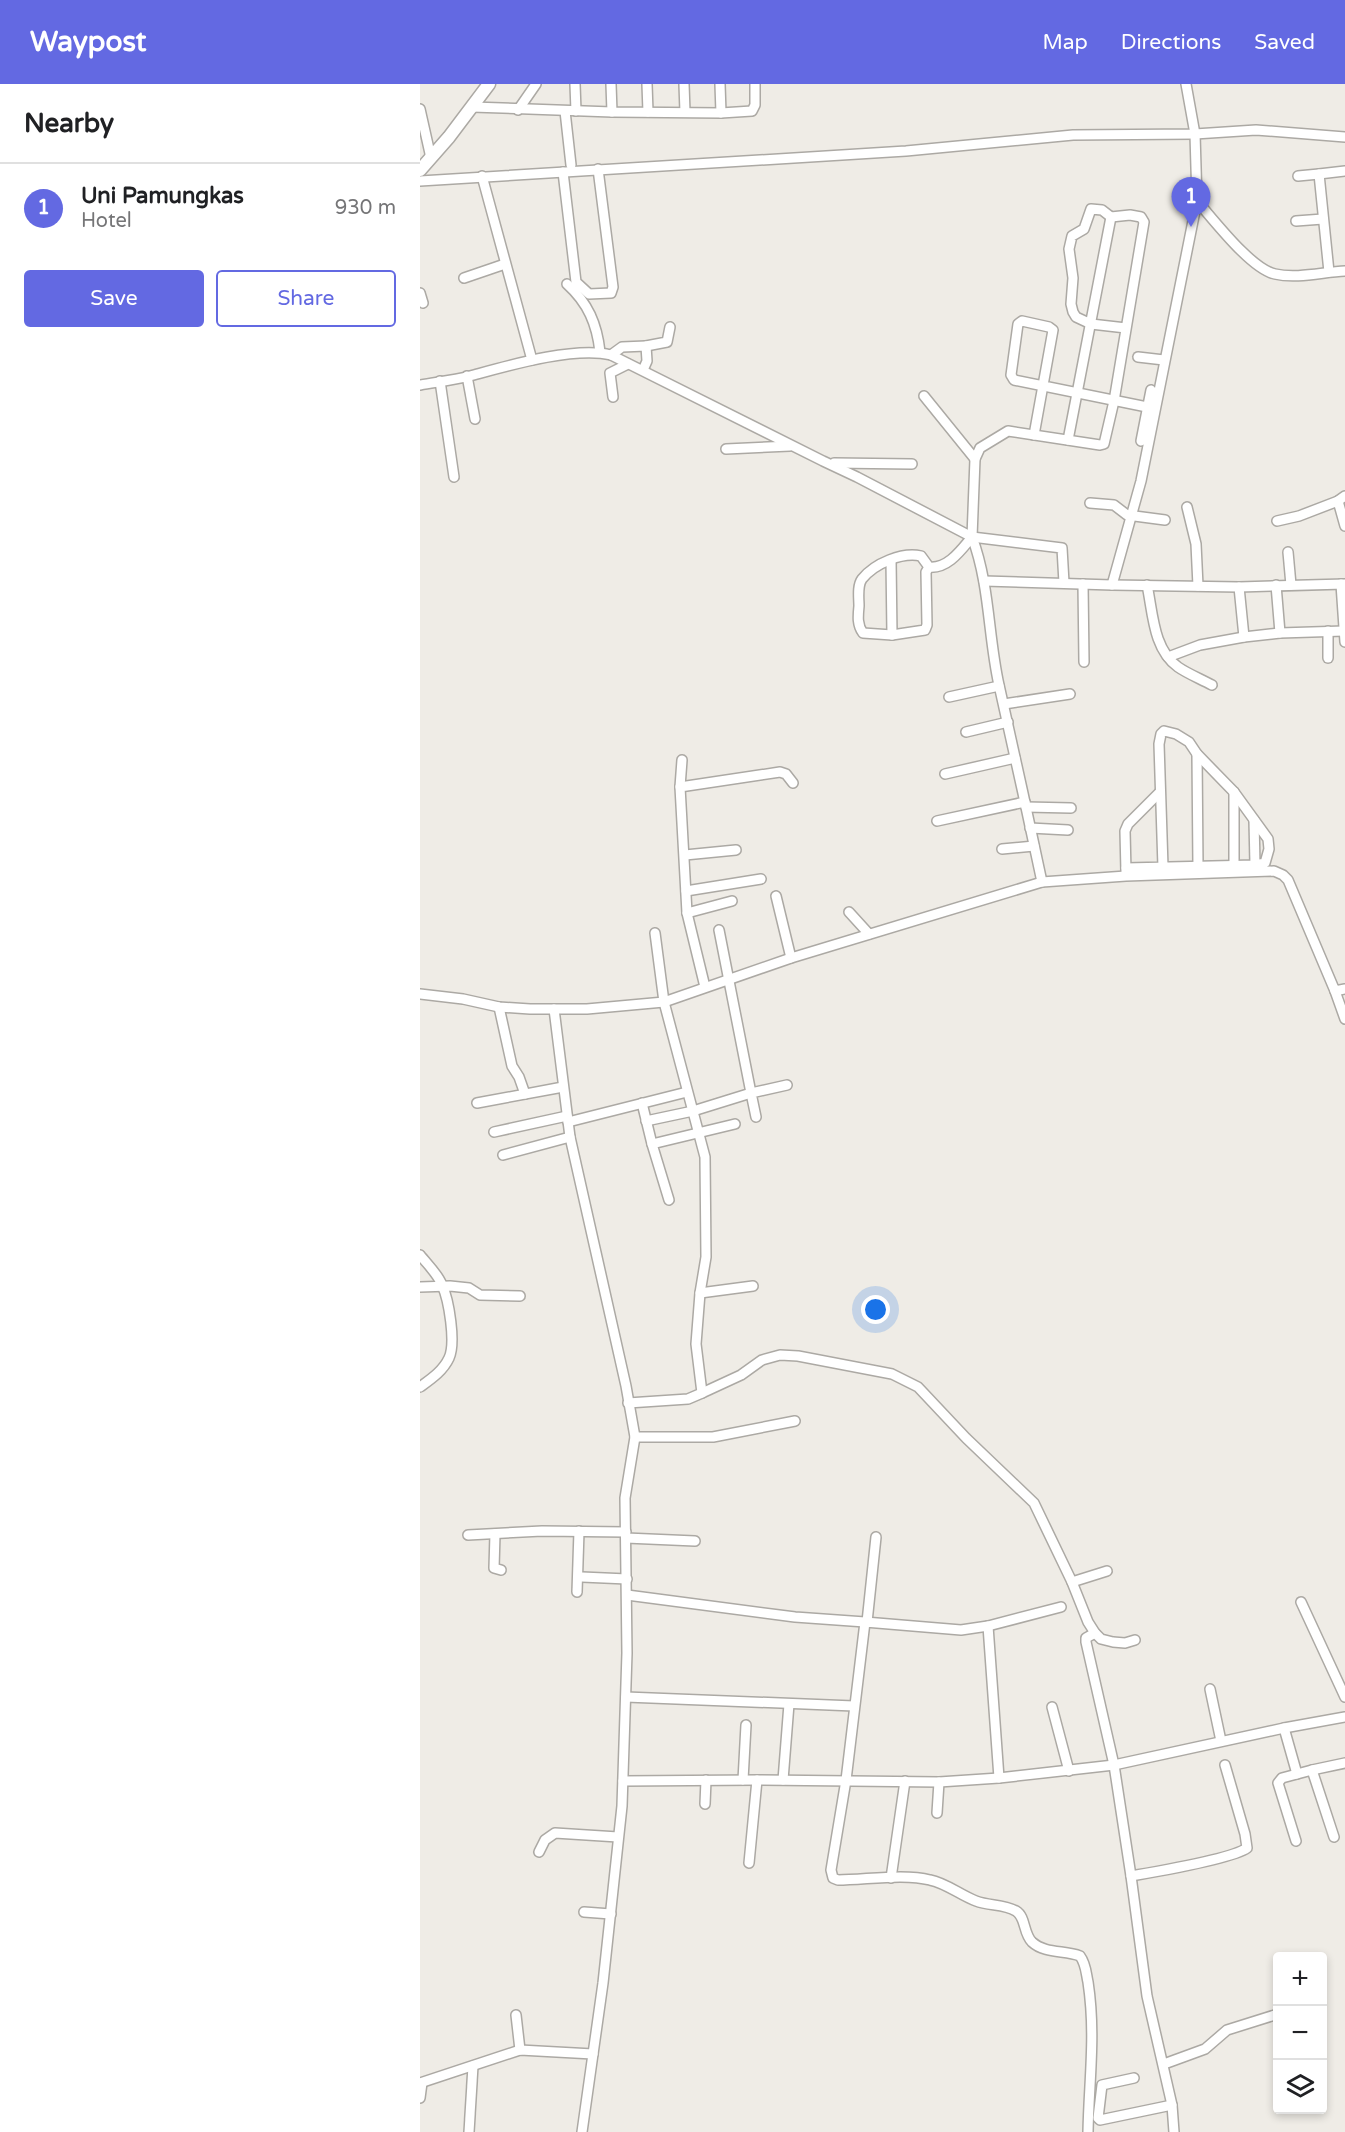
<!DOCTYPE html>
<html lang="en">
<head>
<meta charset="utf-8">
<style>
	:root { --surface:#fff; --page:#f6f6f6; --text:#202124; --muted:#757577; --line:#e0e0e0; --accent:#6369e2 }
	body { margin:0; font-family:"Varela Round",sans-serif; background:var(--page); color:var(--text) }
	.controls { position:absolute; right:18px; bottom:18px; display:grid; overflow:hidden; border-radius:6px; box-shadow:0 3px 9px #0003 }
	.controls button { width:54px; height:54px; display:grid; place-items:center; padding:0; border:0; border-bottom:2px solid var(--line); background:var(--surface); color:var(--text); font:30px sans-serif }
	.you { position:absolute; left:456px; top:1226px; width:21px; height:21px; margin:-15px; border:4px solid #fff; border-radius:50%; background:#1a73e8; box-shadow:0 0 0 9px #1a73e833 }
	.badge { display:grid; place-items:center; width:39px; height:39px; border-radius:50%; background:var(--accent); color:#fff; font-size:20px; font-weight:700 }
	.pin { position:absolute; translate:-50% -50px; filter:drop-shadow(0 2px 3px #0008) }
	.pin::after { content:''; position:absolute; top:32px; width:21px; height:18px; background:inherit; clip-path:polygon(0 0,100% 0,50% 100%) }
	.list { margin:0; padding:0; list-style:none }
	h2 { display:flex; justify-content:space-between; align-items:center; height:78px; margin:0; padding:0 24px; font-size:26px }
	h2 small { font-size:20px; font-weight:400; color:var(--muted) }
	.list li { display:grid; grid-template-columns:39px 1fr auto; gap:18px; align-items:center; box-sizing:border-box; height:90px; padding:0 24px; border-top:2px solid var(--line) }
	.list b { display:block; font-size:22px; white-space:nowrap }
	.list p { margin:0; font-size:20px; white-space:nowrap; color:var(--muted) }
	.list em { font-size:20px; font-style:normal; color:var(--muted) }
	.actions { display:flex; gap:12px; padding:18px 24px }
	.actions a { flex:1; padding:14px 0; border:2px solid var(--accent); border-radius:6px; text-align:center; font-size:21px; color:var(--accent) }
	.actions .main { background:var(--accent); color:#fff }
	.icon { flex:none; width:33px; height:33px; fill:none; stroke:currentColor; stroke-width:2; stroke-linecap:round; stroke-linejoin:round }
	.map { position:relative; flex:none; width:925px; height:2048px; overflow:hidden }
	header { display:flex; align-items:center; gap:36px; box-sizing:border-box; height:84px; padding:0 30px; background:var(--accent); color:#fff }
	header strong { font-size:28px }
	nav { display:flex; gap:33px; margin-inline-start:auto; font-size:21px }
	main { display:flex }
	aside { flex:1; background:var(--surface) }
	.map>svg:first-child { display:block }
</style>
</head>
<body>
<header>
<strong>Waypost</strong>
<nav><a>Map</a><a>Directions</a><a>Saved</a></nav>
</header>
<main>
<aside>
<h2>Nearby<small></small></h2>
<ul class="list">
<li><span class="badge">1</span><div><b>Uni Pamungkas</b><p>Hotel</p></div><em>930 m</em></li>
</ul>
<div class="actions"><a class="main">Save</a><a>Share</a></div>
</aside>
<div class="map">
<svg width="925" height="2048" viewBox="0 0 925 2048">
	<rect width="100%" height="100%" fill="#efece6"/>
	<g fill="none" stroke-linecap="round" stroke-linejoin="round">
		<g stroke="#aca9a4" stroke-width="12">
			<g id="minor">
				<path d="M155 0 156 27"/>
				<path d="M191 0 192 28 301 29 332 27 335 21V0"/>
				<path d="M227 0 228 28"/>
				<path d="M264 0 265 28"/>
				<path d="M300 0 301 29"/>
				<path d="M52 23 192 28"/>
				<path d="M0 25 11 74"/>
				<path d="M98 26 116 0"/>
				<path d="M145 27 151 81"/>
				<path d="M143 88 156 198 169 210 191 209 193 203 178 85"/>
				<path d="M62 92 112 276"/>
				<path d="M878 92 899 90"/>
				<path d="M0 97 486 67 653 51 775 50 836 46 925 53"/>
				<path d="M777 117C794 136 831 185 855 190 877 195 903 188 925 187"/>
				<path d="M876 137 903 135"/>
				<path d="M909 188 899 90 925 87"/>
				<path d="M44 194 85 180"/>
				<path d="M147 200C168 219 177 240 180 268"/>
				<path d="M0 209 3 219"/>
				<path d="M226 262 247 258 250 243"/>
				<path d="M191 271 202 263 226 262 227 277 223 286"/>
				<path d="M718 273 744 276"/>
				<path d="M47 292 55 335"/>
				<path d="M20 297 34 393"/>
				<path d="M0 301C17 298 34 296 50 292 87 282 154 262 191 271L403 377 437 393 552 453C570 501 568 552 579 601 594 667 608 732 622 798"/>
				<path d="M504 312 555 375"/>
				<path d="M193 313 190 289 208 280"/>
				<path d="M614 351 633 246 629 243 602 237 598 240 591 291 594 296 727 323"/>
				<path d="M648 356 691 133"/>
				<path d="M721 357 731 306"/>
				<path d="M306 365 370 362"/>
				<path d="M414 379 492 380"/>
				<path d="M925 412 918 417 925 442"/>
				<path d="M670 419 694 421 707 431 745 436"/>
				<path d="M767 423 776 460 778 502"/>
				<path d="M857 437 879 432 918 417"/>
				<path d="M552 453 642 464 644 499"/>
				<path d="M868 468 871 501"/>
				<path d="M471 476 472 551"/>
				<path d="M509 483 501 472C482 468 455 479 442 495 437 502 439 514 439 522 438 532 437 541 443 549L472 551 505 546 507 541 506 488 509 483C528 485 541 466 552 453L555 375 560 364 588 347 680 361 684 360 694 317 724 138 721 133 710 131 691 133 682 126 671 125 664 145 652 152 649 165 653 194 651 220 653 228 656 233 671 240 706 244"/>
				<path d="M564 497 692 501 721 397 777 117 775 50 766 0"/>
				<path d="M663 500 664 578"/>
				<path d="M921 500 925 558"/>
				<path d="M692 501 819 503 925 500"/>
				<path d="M727 501C733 529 733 565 758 583 768 590 781 595 792 601"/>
				<path d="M856 501 860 549"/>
				<path d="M819 503 824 553"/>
				<path d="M908 547V574"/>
				<path d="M748 573 780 561 824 553 860 549 924 547"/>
				<path d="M529 613 579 602"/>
				<path d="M584 620 650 610"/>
				<path d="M546 648 588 638"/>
				<path d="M777 670 778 783"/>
				<path d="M525 690 595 674"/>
				<path d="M260 703 262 676"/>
				<path d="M606 723 651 724"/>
				<path d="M834 736 835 781"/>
				<path d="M517 737 605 718"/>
				<path d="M610 744 648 746"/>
				<path d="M582 765 614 762"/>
				<path d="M265 771 316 766"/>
				<path d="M814 781V708"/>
				<path d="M706 784 835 781 845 779 849 765 848 755 814 708 777 670 769 658 756 650 744 647 741 650 739 660 743 783"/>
				<path d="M706 788 705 747 708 740 740 708"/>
				<path d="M266 807 341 795"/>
				<path d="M356 812 371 874"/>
				<path d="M429 828 449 850"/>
				<path d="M267 829 312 817"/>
				<path d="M285 903 267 829 260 703 360 688 366 690 373 699"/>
				<path d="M915 907 925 935"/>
				<path d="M0 910 43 915 79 923 110 925H167L244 918 371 874 622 798 706 792 854 787 863 791 868 796 915 907 925 905"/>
				<path d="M79 923 92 982 99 993 105 1010"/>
				<path d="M57 1019 143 1003"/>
				<path d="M222 1019 232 1060"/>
				<path d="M336 1033 331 1009 367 1001"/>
				<path d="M226 1037 273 1027 331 1009 299 846"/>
				<path d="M148 1038 267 1008"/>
				<path d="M74 1048 147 1032"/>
				<path d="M83 1071 150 1053"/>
				<path d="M249 1116 232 1060 315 1040"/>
				<path d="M0 1171C7 1180 18 1190 22 1201 29 1216 36 1259 29 1274 23 1287 11 1295 0 1303"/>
				<path d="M0 1203 30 1202 49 1204 60 1211 100 1212"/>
				<path d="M280 1209 333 1202"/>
				<path d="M282 1309 321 1291 342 1276 360 1271 378 1272 472 1290 498 1303 546 1354 614 1419 652 1498 668 1538 675 1549 681 1555 693 1558 705 1559 715 1556"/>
				<path d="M208 1319 268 1315 282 1309 276 1260 280 1209 286 1173 285 1073 244 918 235 849"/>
				<path d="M215 1353H293L375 1337"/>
				<path d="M75 1450 74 1484 81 1486"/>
				<path d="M48 1451 122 1447 206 1448"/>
				<path d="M206 1454 275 1457"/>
				<path d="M162 1493 207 1495"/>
				<path d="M652 1498 687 1487"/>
				<path d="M157 1508 159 1447"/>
				<path d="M207 1511 375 1533 445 1538"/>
				<path d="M881 1518 925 1613"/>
				<path d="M641 1523 568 1542 541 1546 445 1538 426 1696 411 1786 413 1794 418 1796C445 1796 484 1789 510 1796 526 1799 540 1811 556 1817 569 1822 584 1820 596 1827 606 1833 603 1849 612 1858 625 1870 645 1866 660 1872 666 1880 666 1889 668 1898 676 1951 669 1996 668 2048"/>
				<path d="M447 1538 456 1453"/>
				<path d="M568 1542 579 1694"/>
				<path d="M675 1549 666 1554V1558L694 1681 711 1792 727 1912 752 2021 754 2048"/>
				<path d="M790 1605 801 1657"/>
				<path d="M206 1613 434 1622"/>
				<path d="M632 1623 649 1687"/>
				<path d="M864 1644 877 1690 892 1686 914 1753"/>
				<path d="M892 1686 925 1679"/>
				<path d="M323 1696 326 1641"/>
				<path d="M363 1696 369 1620"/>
				<path d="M203 1697 337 1696 519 1698 579 1694 694 1681 864 1644 925 1633"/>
				<path d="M285 1720 286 1696"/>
				<path d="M517 1729 519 1698"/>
				<path d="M876 1757 858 1699 862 1694 877 1690"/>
				<path d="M119 1768 125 1756 135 1749 198 1753"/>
				<path d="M329 1779 337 1696"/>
				<path d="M711 1792C734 1788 812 1775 827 1764L825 1750 805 1681"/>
				<path d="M471 1794 485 1697"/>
				<path d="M164 1828 191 1830"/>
				<path d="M96 1931 100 1966"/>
				<path d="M744 1980 785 1965 807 1946 858 1930"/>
				<path d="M714 1994 682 2001 678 2034 680 2036 752 2021"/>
				<path d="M0 1999 100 1966 173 1970 183 1899 202 1722 207 1569 205 1414 215 1353 206 1302 150 1053 134 925"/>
				<path d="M0 2014 2 1999"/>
				<path d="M49 2048 53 1982"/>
				<path d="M162 2048 173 1970"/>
			</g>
		</g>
		<g stroke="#aca9a4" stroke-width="15">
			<path id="major" d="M0 86 29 53 69 0"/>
		</g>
		<use href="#minor" stroke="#fff" stroke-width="9"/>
		<use href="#major" stroke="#fff" stroke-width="12"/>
	</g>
</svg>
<div class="controls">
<button>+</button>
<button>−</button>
<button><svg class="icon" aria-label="layers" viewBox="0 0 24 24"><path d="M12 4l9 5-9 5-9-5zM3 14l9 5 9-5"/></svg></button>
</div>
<div class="you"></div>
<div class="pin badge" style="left:771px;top:143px">1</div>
</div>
</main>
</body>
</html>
